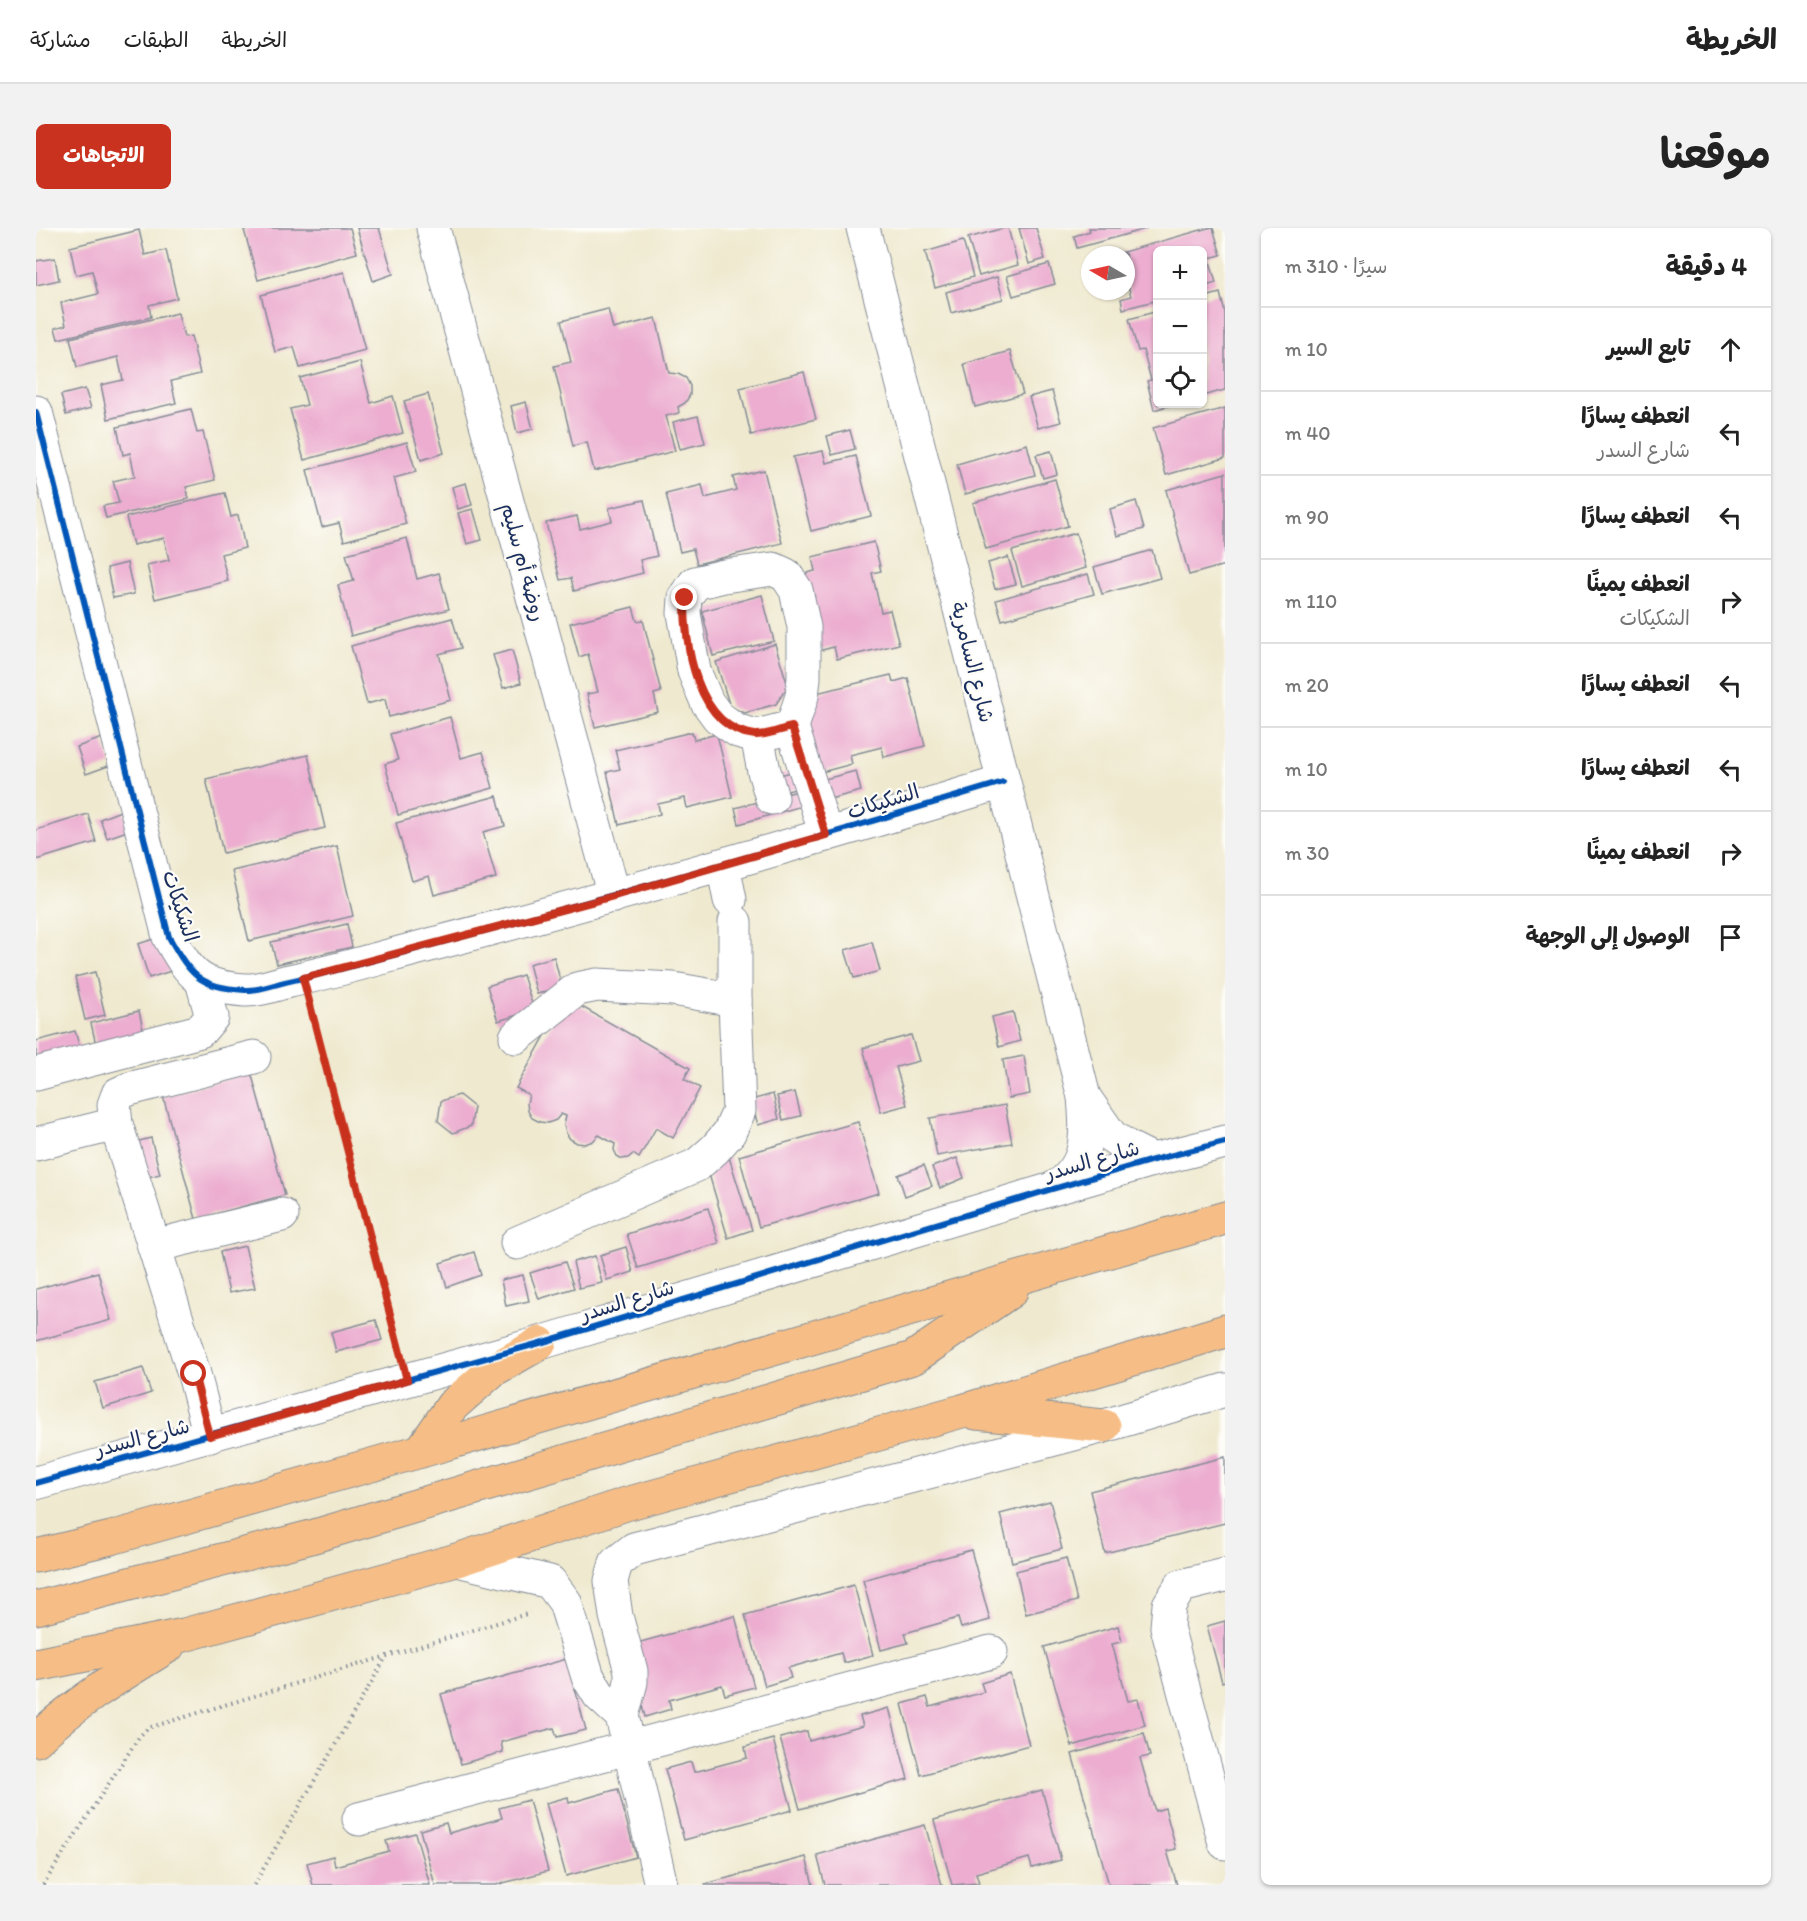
<!DOCTYPE html>
<html lang="ar">
<head>
<meta charset="utf-8">
<style>
	:root { --surface:#fff; --page:#f2f2f2; --text:#222; --muted:#767676; --line:#e0e0e0; --accent:#c8321e }
	body { margin:0; font-family:Itim,"Playpen Sans Arabic",sans-serif; background:var(--page); color:var(--text); direction:rtl }
	.controls { position:absolute; right:18px; top:18px; display:grid; overflow:hidden; border-radius:9px; box-shadow:0 2px 4px #0004 }
	.controls button { width:54px; height:54px; display:grid; place-items:center; padding:0; border:0; border-bottom:2px solid var(--line); background:var(--surface); color:var(--text); font:30px sans-serif }
	.compass { position:absolute; left:1045px; top:18px; width:54px; height:54px; border-radius:50%; background:var(--surface); box-shadow:0 2px 4px #0004; rotate:279deg }
	.stop { position:absolute; width:18px; height:18px; margin:-14px; border:4px solid #c8321e; border-radius:50%; background:#fff }
	.stop.end { background:#c8321e; border-color:#fff; box-shadow:0 2px 6px #0008 }
	.list { margin:0; padding:0; list-style:none }
	h2 { display:flex; justify-content:space-between; align-items:center; height:78px; margin:0; padding:0 24px; font-size:26px }
	h2 small { font-size:20px; font-weight:400; color:var(--muted) }
	.list li { display:grid; grid-template-columns:39px 1fr auto; gap:18px; align-items:center; box-sizing:border-box; height:84px; padding:0 24px; border-top:2px solid var(--line) }
	.list b { display:block; font-size:22px; white-space:nowrap }
	.list p { margin:0; font-size:20px; white-space:nowrap; color:var(--muted) }
	.list em { font-size:20px; font-style:normal; color:var(--muted) }
	.icon { flex:none; width:33px; height:33px; fill:none; stroke:currentColor; stroke-width:2; stroke-linecap:round; stroke-linejoin:round }
	.map { position:relative; flex:none; width:1189px; height:1657px; overflow:hidden; direction:ltr; border-radius:9px }
	header { display:flex; align-items:center; gap:36px; box-sizing:border-box; height:84px; padding:0 30px; background:var(--surface); border-bottom:2px solid var(--line) }
	header strong { font-size:28px }
	nav { display:flex; gap:33px; margin-inline-start:auto; font-size:21px }
	.intro { display:flex; align-items:center; justify-content:space-between; box-sizing:border-box; height:144px; padding:0 36px }
	h1 { margin:0; font-size:42px }
	.button { padding:15px 27px; border-radius:9px; background:var(--accent); color:#fff; font-size:21px; font-weight:700 }
	main { display:flex; gap:36px; padding:0 36px }
	aside { flex:1; background:var(--surface); border-radius:9px; box-shadow:0 2px 4px #0004 }
	.map>svg:first-child { display:block }
</style>
</head>
<body>
<header>
<strong>الخريطة</strong>
<nav><a>الخريطة</a><a>الطبقات</a><a>مشاركة</a></nav>
</header>
<div class="intro"><h1>موقعنا</h1><a class="button">الاتجاهات</a></div>
<main>
<aside>
<h2>4 دقيقة<small>سيرًا · 310 m</small></h2>
<ul class="list">
<li><svg class="icon" aria-label="ahead" viewBox="0 0 24 24"><path d="M12 20V5M6 11l6-6 6 6"/></svg><div><b>تابع السير</b></div><em>10 m</em></li>
<li><svg class="icon" aria-label="left" viewBox="0 0 24 24"><path d="M17 20v-9H6M10 6l-5 5 5 5"/></svg><div><b>انعطف يسارًا</b><p>شارع السدر</p></div><em>40 m</em></li>
<li><svg class="icon" aria-label="left" viewBox="0 0 24 24"><path d="M17 20v-9H6M10 6l-5 5 5 5"/></svg><div><b>انعطف يسارًا</b></div><em>90 m</em></li>
<li><svg class="icon" aria-label="right" viewBox="0 0 24 24"><path d="M7 20v-9h11M14 6l5 5-5 5"/></svg><div><b>انعطف يمينًا</b><p>الشكيكات</p></div><em>110 m</em></li>
<li><svg class="icon" aria-label="left" viewBox="0 0 24 24"><path d="M17 20v-9H6M10 6l-5 5 5 5"/></svg><div><b>انعطف يسارًا</b></div><em>20 m</em></li>
<li><svg class="icon" aria-label="left" viewBox="0 0 24 24"><path d="M17 20v-9H6M10 6l-5 5 5 5"/></svg><div><b>انعطف يسارًا</b></div><em>10 m</em></li>
<li><svg class="icon" aria-label="right" viewBox="0 0 24 24"><path d="M7 20v-9h11M14 6l5 5-5 5"/></svg><div><b>انعطف يمينًا</b></div><em>30 m</em></li>
<li><svg class="icon" aria-label="arrive" viewBox="0 0 24 24"><path d="M6 21V4h12l-3 4 3 4H6"/></svg><div><b>الوصول إلى الوجهة</b></div></li>
</ul>
</aside>
<div class="map">
<svg width="1189" height="1657" viewBox="0 0 1189 1657">
	<rect width="100%" height="100%" fill="#fdfcf7"/>
	<filter id="ink" filterUnits="userSpaceOnUse"><feTurbulence type="fractalNoise" baseFrequency=".0167" numOctaves="2"/><feDisplacementMap in="SourceGraphic" scale="12" xChannelSelector="R" yChannelSelector="G"/><feConvolveMatrix kernelMatrix="1 2 1 2 8 2 1 2 1" color-interpolation-filters="sRGB"/></filter>
	<filter id="wash" filterUnits="userSpaceOnUse"><feTurbulence type="fractalNoise" baseFrequency=".008" numOctaves="4" result="noise"/><feDisplacementMap in="SourceGraphic" scale="24" xChannelSelector="R" yChannelSelector="G"/><feGaussianBlur stdDeviation="1.35" result="paint"/><feColorMatrix in="noise" values="0 0 0 0 0 0 0 0 0 0 0 0 0 0 0 0 0 1.4 0 .05"/><feComposite in="paint" operator="in"/></filter>
	<g filter="url(#wash)">
		<rect width="100%" height="100%" fill="#efe9cf"/>
		<g id="blocks">
			<g fill="#ecadd0">
				<path d="M214 0H314L321 25 222 52 208 2Z"/>
				<path d="M321 0H343L357 46 337 53Z"/>
				<path d="M968 0H972L982 37 943 48 932 10Z"/>
				<path d="M983 0H1000L1009 31 993 36Z"/>
				<path d="M1053 0H1110V1L1041 20 1038 8 1054 3Z"/>
				<path d="M1172 0H1177L1185 27 1173 30 1180 55 1166 59V22H1122V72L1087 81 1085 71 1095 68 1090 50 1094 49 1090 27 1087 24Z"/>
				<path d="M103 2 109 27 130 22 141 70 113 77 115 89 22 111 19 100 30 97 25 75 62 66 56 43 40 47 34 19Z"/>
				<path d="M927 13 937 49 899 60 889 24Z"/>
				<path d="M19 30 23 52 0 57V33Z"/>
				<path d="M1013 36 1019 56 977 68 971 48Z"/>
				<path d="M308 44 329 122 264 140 258 119 239 124 225 67Z"/>
				<path d="M961 49 967 71 915 85 910 64Z"/>
				<path d="M1184 65 1189 85V162L1166 168V70Z"/>
				<path d="M572 81 577 101 620 90 633 145 642 146 650 150 654 158V167L649 175 642 179 643 185 630 188 639 223 558 243 551 214 537 218 518 138 535 134 525 93Z"/>
				<path d="M1122 83V176H1138L1118 182 1111 153 1115 152 1107 122 1102 123 1093 91Z"/>
				<path d="M142 85 148 109 155 108 164 146 135 153 140 175 72 191 65 157 87 152 82 129 41 139 34 110Z"/>
				<path d="M974 123 987 166 939 179 928 136Z"/>
				<path d="M324 134 335 175 357 168 367 205 268 232 254 181 271 177 264 150Z"/>
				<path d="M768 144 780 191 715 207 704 160Z"/>
				<path d="M49 161 55 180 30 187 25 167Z"/>
				<path d="M1016 163 1025 194 1002 200 993 169Z"/>
				<path d="M392 166 408 225 385 232 368 173Z"/>
				<path d="M490 174 497 201 481 205 475 178Z"/>
				<path d="M1189 180V230L1130 247 1117 200Z"/>
				<path d="M155 181 161 205 167 204 179 252 150 259 153 271 70 290 67 278 83 275 77 253 99 248 94 225 87 227 81 199Z"/>
				<path d="M662 188 669 215 644 221 637 194Z"/>
				<path d="M814 202 819 221 796 227 791 208Z"/>
				<path d="M371 214 380 244 358 250 370 296 308 313 303 295 286 299 271 242Z"/>
				<path d="M991 216 999 247 929 266 921 236Z"/>
				<path d="M787 223 790 235 820 228 835 288 775 303 757 229Z"/>
				<path d="M1015 223 1021 246 1007 250 1000 227Z"/>
				<path d="M728 242 746 315 661 336 657 321 644 324 630 266 666 257 669 270 700 262 697 249Z"/>
				<path d="M1189 245V337L1153 347 1130 262Z"/>
				<path d="M1019 251 1032 298 950 321 937 275Z"/>
				<path d="M430 255 436 277 422 281 416 259Z"/>
				<path d="M189 265 195 289 202 287 209 320 185 326 192 353 119 371 111 337 133 332 128 310 97 317 90 289Z"/>
				<path d="M608 272 621 328 604 332 607 345 538 363 535 350 524 352 510 295 541 288 544 301 576 293 573 280Z"/>
				<path d="M1100 273 1108 301 1081 308 1074 281Z"/>
				<path d="M437 281 446 312 431 316 422 285Z"/>
				<path d="M1040 305 1050 340 986 358 976 323Z"/>
				<path d="M371 310 381 351 403 345 413 381 315 408 302 357 318 353 310 326Z"/>
				<path d="M838 314 845 343 836 345 845 384 854 382 863 416 801 431 798 419 782 423 763 347 779 343 776 329Z"/>
				<path d="M1116 322 1124 350 1066 366 1058 339Z"/>
				<path d="M972 329 980 356 959 361 952 335Z"/>
				<path d="M91 335 98 366 77 370 71 340Z"/>
				<path d="M1052 346 1058 366 966 392 960 372Z"/>
				<path d="M726 367 738 413 677 428 666 383Z"/>
				<path d="M597 379 601 393 607 392 625 464 618 466 622 484 559 499 551 466 562 464 552 426 543 429 534 395Z"/>
				<path d="M416 390 425 420 403 426 415 472 353 489 349 471 331 476 315 418Z"/>
				<path d="M739 416 752 458 740 476 709 485 694 479 680 434Z"/>
				<path d="M476 422 485 455 467 460 457 427Z"/>
				<path d="M855 447 857 454 872 450 889 518 848 529 846 519 814 527 816 536 782 545 767 487 772 467Z"/>
				<path d="M414 489 425 530 447 524 457 560 362 587 349 536 362 532 354 506Z"/>
				<path d="M656 504 658 512 681 506 696 569 651 580 649 570 622 576 624 586 583 597 571 544 584 541 579 522Z"/>
				<path d="M66 510 75 537 50 546 41 519Z"/>
				<path d="M272 527 289 600 187 625 170 551Z"/>
				<path d="M764 542 767 559 736 567 731 550Z"/>
				<path d="M820 543 825 563 786 573 781 553Z"/>
				<path d="M769 561 773 576 703 596 699 580Z"/>
				<path d="M461 568 469 598 447 604 460 650 398 667 393 648 376 653 360 595Z"/>
				<path d="M87 582 94 602 71 610 64 591Z"/>
				<path d="M52 586 60 614 0 632V602Z"/>
				<path d="M301 618 317 688 213 713 196 643Z"/>
				<path d="M311 696 316 719 241 736 235 714Z"/>
				<path d="M124 709 135 743 113 750 102 716Z"/>
				<path d="M836 714 844 743 818 750 809 722Z"/>
				<path d="M518 729 526 759 501 766 493 736Z"/>
				<path d="M59 744 69 787 49 792 39 749Z"/>
				<path d="M487 747 498 782 462 793 451 758Z"/>
				<path d="M530 770 654 840 648 851 664 860 637 910 620 900 603 930 597 926 592 930 586 931 581 928 578 922 579 916 563 907 557 913 549 916 541 915 534 911 530 905 528 896 530 888 525 886 520 892 512 895 504 894 496 890 492 883 491 875 493 867 480 860Z"/>
				<path d="M103 783 109 810 61 821 55 795Z"/>
				<path d="M977 784 984 813 963 819 956 789Z"/>
				<path d="M39 803 45 824 0 836V813Z"/>
				<path d="M875 807 883 833 860 839 871 877 845 884 827 820Z"/>
				<path d="M988 828 994 866 973 870 967 832Z"/>
				<path d="M215 844 249 967 160 991 127 868Z"/>
				<path d="M759 864 765 888 747 892 741 868Z"/>
				<path d="M737 866 743 891 722 897 715 872Z"/>
				<path d="M423 867 438 879 435 898 417 905 402 893 405 873Z"/>
				<path d="M969 877 976 915 901 928 894 890Z"/>
				<path d="M822 894 843 965 723 999 703 928Z"/>
				<path d="M115 910 124 946 112 949 103 913Z"/>
				<path d="M693 929 716 1002 692 1010 670 936Z"/>
				<path d="M921 930 928 950 904 960 896 939Z"/>
				<path d="M888 937 896 958 869 968 862 947Z"/>
				<path d="M672 980 683 1015 602 1040 591 1006Z"/>
				<path d="M209 1018 219 1060 193 1065 184 1024Z"/>
				<path d="M590 1019 597 1044 571 1052 564 1027Z"/>
				<path d="M438 1024 445 1047 411 1059 404 1035Z"/>
				<path d="M559 1028 566 1055 543 1060 537 1034Z"/>
				<path d="M529 1034 538 1060 503 1071 494 1045Z"/>
				<path d="M62 1044 75 1092 0 1113V1061Z"/>
				<path d="M487 1047 493 1073 470 1078 465 1052Z"/>
				<path d="M340 1092 346 1112 300 1124 295 1104Z"/>
				<path d="M107 1140 115 1165 67 1180 59 1154Z"/>
				<path d="M1189 1229V1295L1069 1325 1054 1263Z"/>
				<path d="M1014 1273 1026 1321 976 1334 964 1286Z"/>
				<path d="M935 1322 954 1392 925 1400 922 1390 869 1405 872 1415 845 1422 827 1352Z"/>
				<path d="M1030 1330 1041 1373 990 1386 980 1343Z"/>
				<path d="M818 1357 837 1427 808 1435 805 1425 752 1440 755 1450 729 1458 709 1387Z"/>
				<path d="M699 1388 718 1459 689 1467 686 1457 633 1472 635 1481 609 1489 590 1418Z"/>
				<path d="M1189 1393V1453L1186 1454 1171 1398Z"/>
				<path d="M1082 1398 1086 1414 1076 1416 1092 1473 1102 1471 1109 1497 1036 1518 1008 1419Z"/>
				<path d="M531 1431 550 1502 521 1509 518 1500 465 1514 467 1524 425 1536 405 1466Z"/>
				<path d="M974 1446 993 1517 885 1547 866 1476 891 1469 894 1479 948 1464 945 1455Z"/>
				<path d="M853 1480 872 1551 764 1581 744 1510 771 1503 773 1513 827 1498 824 1488Z"/>
				<path d="M1108 1505 1114 1528 1104 1530 1119 1583 1129 1580 1140 1621 1131 1623 1141 1657H1073L1036 1526Z"/>
				<path d="M737 1511 756 1582 648 1612 629 1541 655 1534 658 1544 711 1530 709 1519Z"/>
				<path d="M582 1561 600 1629 530 1648 510 1575 532 1569 533 1575Z"/>
				<path d="M1006 1562 1025 1632 996 1640 993 1630 940 1645 943 1655 916 1657 898 1592Z"/>
				<path d="M493 1572 512 1643 460 1657H399L384 1602 410 1595 413 1605 466 1590 463 1580Z"/>
				<path d="M889 1597 906 1657H789L781 1627Z"/>
				<path d="M379 1605 394 1657H277L271 1635 297 1628 299 1638 353 1623 350 1613Z"/>
				<path d="M770 1629 777 1657H669V1656Z"/>
			</g>
		</g>
	</g>
	<g filter="url(#ink)">
		<use href="#blocks" fill-opacity="0" stroke="#858c96" stroke-width="1.5"/>
		<g fill="none" stroke-linecap="round" stroke-linejoin="round">
			<g stroke="#858c96" stroke-width="35">
				<g id="minor">
					<path d="M397 0 578 668"/>
					<path d="M827 0 1048 869C1051 905 1054 940 1018 960"/>
					<path d="M0 184 133 709C155 748 163 759 209 762 222 763 237 757 249 754 297 744 344 730 390 718 584 667 776 612 967 554"/>
					<path d="M756 499 721 508 702 503 682 489 671 474 658 443 648 385 649 370 659 355 688 348 737 341 750 347 760 362 768 399V450L766 468 756 499 790 607"/>
					<path d="M721 508 728 543 736 570"/>
					<path d="M687 637 694 672"/>
					<path d="M480 809 541 761 561 757 637 761 699 772"/>
					<path d="M0 846 164 803 176 789 166 753"/>
					<path d="M1048 869 1075 908 1093 920 1117 932"/>
					<path d="M80 896 78 877 82 866 93 861 218 829"/>
					<path d="M0 916 80 896 158 1146 174 1208"/>
					<path d="M481 1015 661 937 679 921 693 905 703 883 699 772V694"/>
					<path d="M118 1018 246 987"/>
					<path d="M0 1255 504 1115 1013 962 1117 932 1189 914"/>
					<path d="M421 1332 514 1354 529 1374 552 1449 563 1467 586 1488"/>
					<path d="M1189 1347 1145 1358 1133 1377 1131 1399 1189 1615"/>
					<path d="M323 1591 955 1424"/>
					<path d="M625 1657 586 1488 595 1454V1443L580 1388 575 1353 580 1335 598 1321 1068 1198 1189 1162"/>
				</g>
			</g>
			<g stroke="#858c96" stroke-width="35">
				<g id="major">
					<path d="M940 1185 1068 1198"/>
					<path d="M385 1223 416 1178 457 1142 504 1115"/>
					<path d="M0 1328 75 1310 385 1223 1189 990"/>
					<path d="M0 1380 275 1309 877 1130 975 1063"/>
					<path d="M0 1437 148 1407 421 1332 590 1276 926 1183 1189 1103"/>
					<path d="M0 1512C40 1474 85 1447 132 1418"/>
				</g>
			</g>
			<g stroke="#858c96" stroke-width="4" stroke-dasharray="1.5 4.5" stroke-linecap="butt">
				<path d="M275 780 363 1121"/>
				<path d="M7 1657 103 1509 112 1500 494 1385"/>
				<path d="M218 1657 350 1429"/>
			</g>
			<use href="#minor" stroke="#fff" stroke-width="33"/>
			<use href="#major" stroke="#f6be86" stroke-width="33"/>
			<g stroke="#fdfcf7" stroke-width="10">
				<g id="cycleway">
					<path d="M0 184 133 709C155 748 163 759 209 762 222 763 237 757 249 754 297 744 344 730 390 718 584 667 776 612 967 554"/>
					<path d="M0 1255 504 1115 1013 962 1117 932 1189 914"/>
				</g>
			</g>
			<use href="#cycleway" stroke="#0057b8" stroke-width="6"/>
		</g>
	</g>
	<g fill="none" stroke-linecap="round" stroke-linejoin="round" filter="url(#ink)">
		<path stroke="#c8321e" stroke-width="8" d="M158 1146 174 1208 371 1152 267 750 578 668 790 607 756 499C745 501 730 508 719 507 661 501 648 416 649 370"/>
	</g>
	<g text-anchor="middle" dominant-baseline="central" stroke-width="4.5" stroke-linejoin="round" paint-order="stroke">
		<g font-size="21" fill="#1b2f5e" stroke="#fdfcf7">
			<text transform="translate(488 334) rotate(75)">روضة أم سليم</text>
			<text transform="translate(937 434) rotate(76)">شارع السامرية</text>
			<text transform="translate(847 573) rotate(-17)">الشكيكات</text>
			<text transform="translate(145 678) rotate(72)">الشكيكات</text>
			<text transform="translate(1056 932) rotate(-16)">شارع السدر</text>
			<text transform="translate(591 1072) rotate(-17)">شارع السدر</text>
			<text transform="translate(106 1209) rotate(-15)">شارع السدر</text>
		</g>
	</g>
</svg>
<div class="controls">
<button>+</button>
<button>−</button>
<button><svg class="icon" aria-label="locate" viewBox="0 0 24 24"><circle cx="12" cy="12" r="6"/><path d="M12 2v4M12 18v4M2 12h4M18 12h4"/></svg></button>
</div>
<svg class="compass" viewBox="-18 -18 36 36"><path d="M0-13l5 13h-10z" fill="#e53935"/><path d="M0 13l5-13h-10z" fill="#767676"/></svg>
<div class="stop" style="left:158px;top:1146px"></div>
<div class="stop end" style="left:649px;top:370px"></div>
</div>
</main>
</body>
</html>
